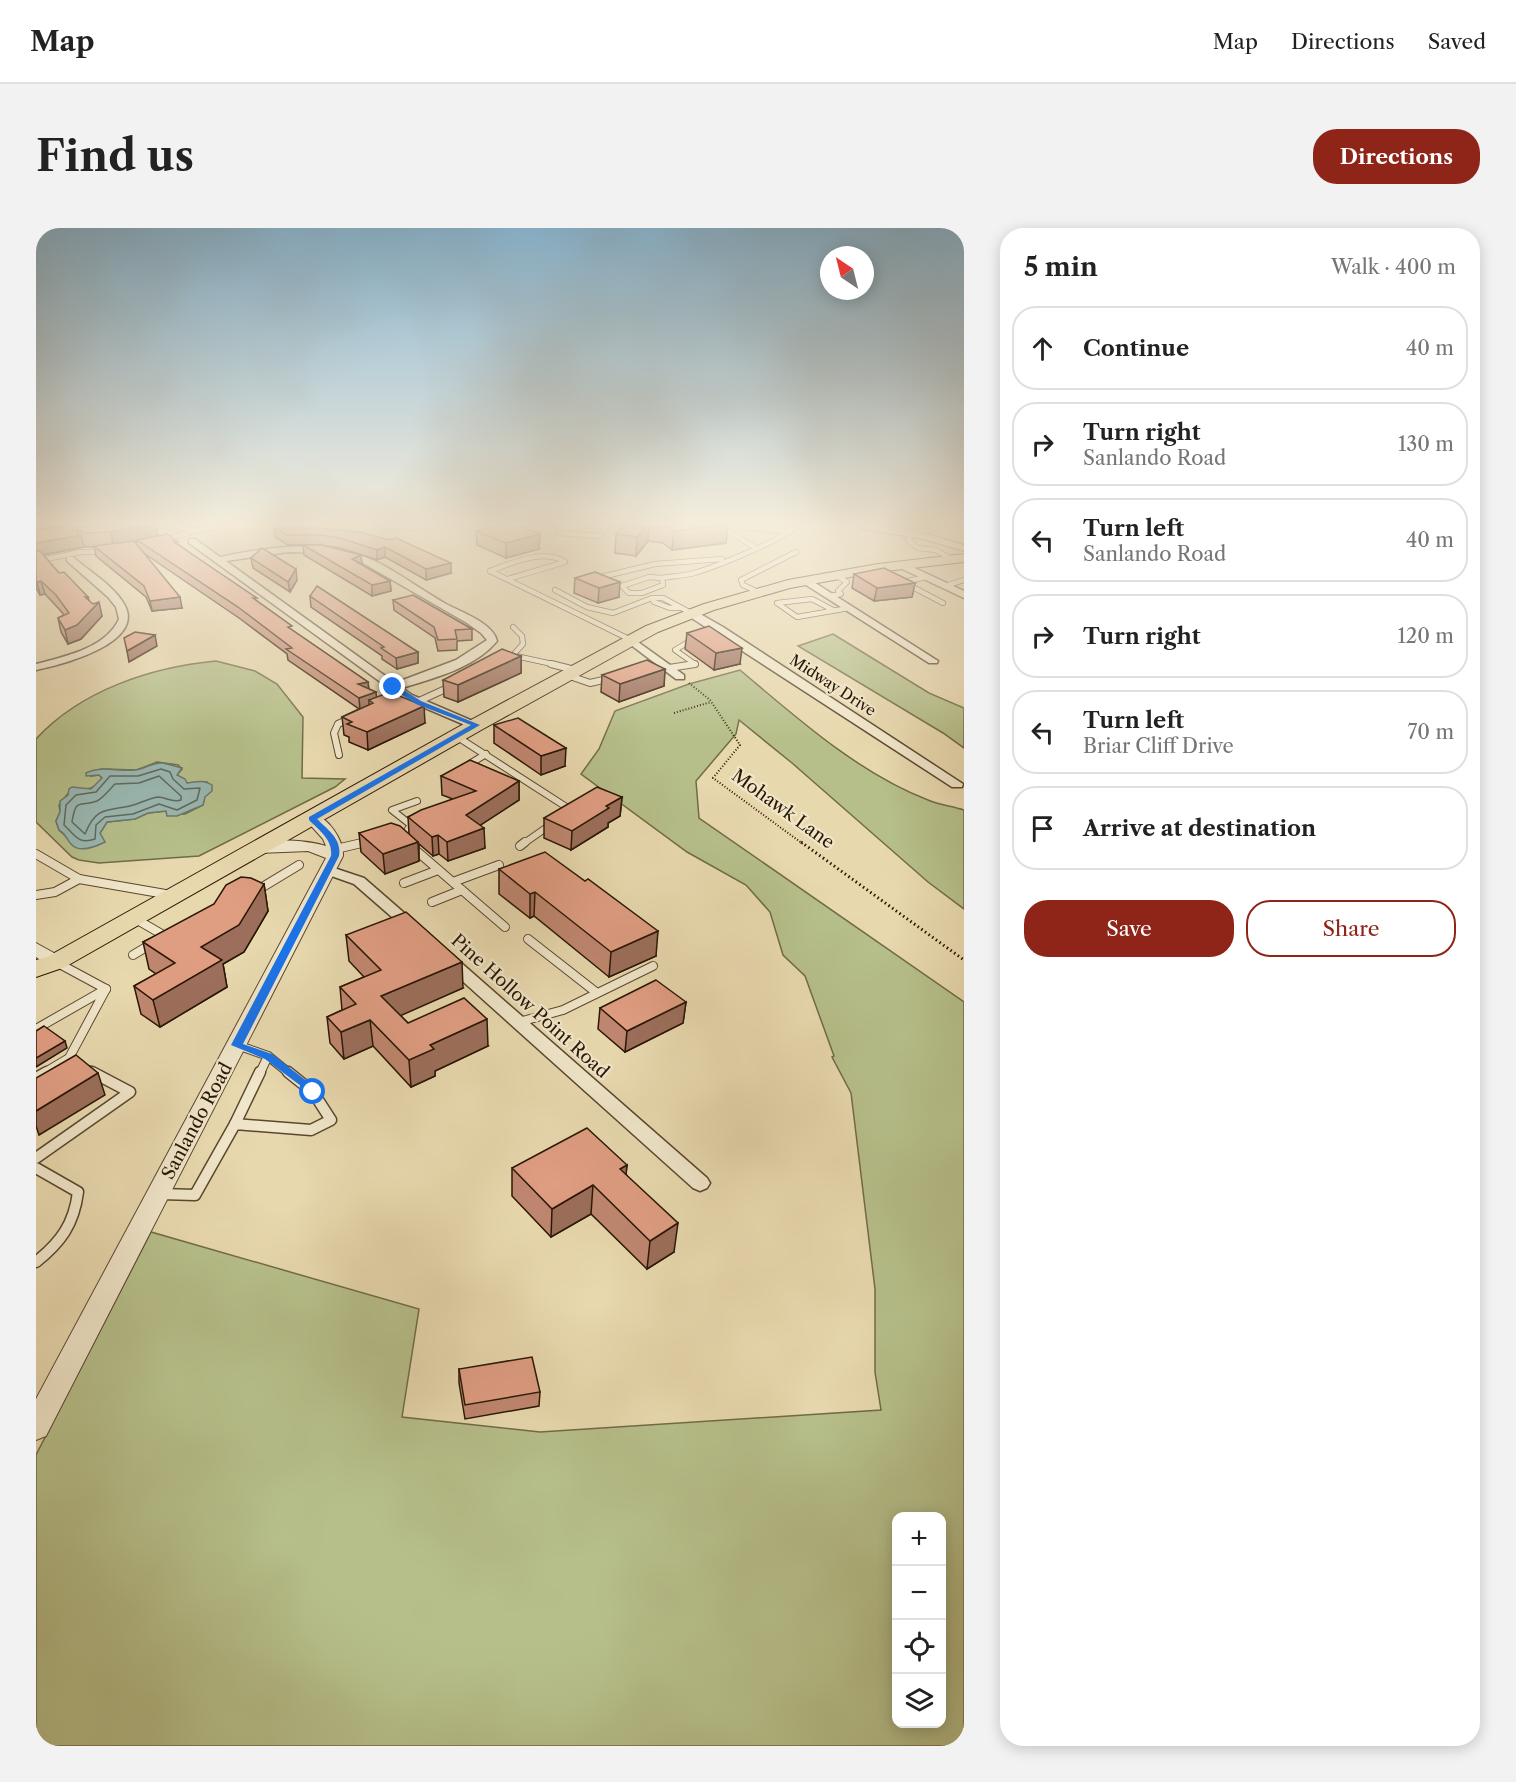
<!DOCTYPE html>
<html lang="en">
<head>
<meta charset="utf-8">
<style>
	:root { --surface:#fff; --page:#f2f2f2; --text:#222; --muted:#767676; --line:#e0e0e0; --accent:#8f2418 }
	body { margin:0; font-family:"Libre Caslon Text",serif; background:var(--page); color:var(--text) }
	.controls { position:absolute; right:18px; bottom:18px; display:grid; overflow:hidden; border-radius:12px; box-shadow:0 3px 15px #0003 }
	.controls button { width:54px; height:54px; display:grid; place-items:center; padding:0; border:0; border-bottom:2px solid var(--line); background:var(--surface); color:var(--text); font:30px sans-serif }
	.compass { position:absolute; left:784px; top:18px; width:54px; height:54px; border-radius:50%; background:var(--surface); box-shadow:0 3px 15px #0003; rotate:325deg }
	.stop { position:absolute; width:18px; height:18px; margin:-14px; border:4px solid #1a73e8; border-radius:50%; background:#fff }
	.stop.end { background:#1a73e8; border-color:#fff; box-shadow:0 2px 6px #0008 }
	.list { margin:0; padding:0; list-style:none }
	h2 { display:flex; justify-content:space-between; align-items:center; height:78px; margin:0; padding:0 24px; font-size:26px }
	h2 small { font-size:20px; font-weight:400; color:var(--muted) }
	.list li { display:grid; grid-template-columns:39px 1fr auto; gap:18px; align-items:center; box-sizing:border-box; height:84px; margin:0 12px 12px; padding:0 12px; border:2px solid var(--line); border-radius:24px }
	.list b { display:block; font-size:22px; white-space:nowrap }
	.list p { margin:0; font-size:20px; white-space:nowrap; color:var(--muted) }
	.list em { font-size:20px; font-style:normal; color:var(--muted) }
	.actions { display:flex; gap:12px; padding:18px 24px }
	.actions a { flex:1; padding:14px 0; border:2px solid var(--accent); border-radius:24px; text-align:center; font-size:21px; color:var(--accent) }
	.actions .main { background:var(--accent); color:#fff }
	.icon { flex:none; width:33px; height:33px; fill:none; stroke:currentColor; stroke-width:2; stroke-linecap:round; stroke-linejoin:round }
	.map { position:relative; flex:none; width:928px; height:1518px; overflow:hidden; border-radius:24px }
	header { display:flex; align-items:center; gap:36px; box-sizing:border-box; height:84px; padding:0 30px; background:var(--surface); border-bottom:2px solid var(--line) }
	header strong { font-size:28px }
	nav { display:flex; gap:33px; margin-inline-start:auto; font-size:21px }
	.intro { display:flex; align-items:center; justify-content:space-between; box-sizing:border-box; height:144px; padding:0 36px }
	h1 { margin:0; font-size:42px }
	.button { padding:15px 27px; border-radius:24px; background:var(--accent); color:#fff; font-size:21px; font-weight:700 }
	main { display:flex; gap:36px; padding:0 36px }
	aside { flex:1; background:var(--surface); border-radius:24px; box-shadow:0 3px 15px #0003 }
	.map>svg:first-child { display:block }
</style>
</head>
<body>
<header>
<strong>Map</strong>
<nav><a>Map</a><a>Directions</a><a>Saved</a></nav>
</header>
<div class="intro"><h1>Find us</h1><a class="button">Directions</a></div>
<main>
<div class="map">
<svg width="928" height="1518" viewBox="0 0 928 1518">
	<rect width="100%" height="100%" fill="#e8d8ae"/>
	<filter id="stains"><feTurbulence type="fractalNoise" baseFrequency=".00333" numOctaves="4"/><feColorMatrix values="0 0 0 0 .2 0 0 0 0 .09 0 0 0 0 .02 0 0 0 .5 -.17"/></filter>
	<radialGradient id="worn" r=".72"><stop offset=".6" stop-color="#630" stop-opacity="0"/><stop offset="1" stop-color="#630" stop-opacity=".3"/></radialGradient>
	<g fill="#b6bf8a" stroke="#706b47" stroke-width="1.5" fill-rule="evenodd">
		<path d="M797 406 893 465 928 480V520L907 505 762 418Z"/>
		<path d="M180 433 219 443 241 456 267 489 266 550 309 551 299 559 163 628 63 635 43 632 36 629 0 594V511C45 462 116 439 180 433ZM121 534 142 537 146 541 141 547 151 555 171 554 167 577 149 586 131 587 130 583 112 585 99 591 71 594 64 605 33 611 23 602 20 593 24 584 23 577 34 563C47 560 58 564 66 550L63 547 56 548 65 541 101 542Z"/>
		<path d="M704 442C761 490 822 545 892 572 904 577 916 578 928 582V681L892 654 756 535 703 492 700 506 660 553 663 590 928 774V1518H0V1227L115 1004 383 1081 366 1189 504 1204 845 1182 839 1144V1061L815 865 796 829 798 828 769 748 747 727 734 684 710 657 651 624 545 546 563 521 579 483 653 456ZM860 1288H906V1496H860Z"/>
	</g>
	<path fill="#99b8b3" stroke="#6c786d" stroke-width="1.5" d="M127 535 146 540 141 547 149 551 151 555C160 554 167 551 176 557V563L169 569 167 577 141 588H131L130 583 112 585 99 591 71 594 64 605 69 614C61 618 44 625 36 617 30 611 30 606 23 602L20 593 24 584V573L32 567 33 561 36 559 55 561 66 550 63 547 50 548V545C65 537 82 544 99 542 109 541 116 534 127 535Z"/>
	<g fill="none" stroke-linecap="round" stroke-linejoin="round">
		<g stroke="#61685c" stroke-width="1.5">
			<path d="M125 541 134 544 137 551 148 561 164 560 161 572 141 582 123 576 97 586 69 589 60 597 59 611C42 617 39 607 28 597L30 577 40 567 60 564 74 548H102Z"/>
			<path d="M123 548 145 568V572C136 575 130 569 122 569 113 570 103 576 94 578 69 583 60 579 49 606L36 594C40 568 44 580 61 573 67 570 74 561 79 556L103 555Z"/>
		</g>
		<g stroke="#59472e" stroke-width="6">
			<g id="service-far3">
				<path d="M141 298 158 303"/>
				<path d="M347 298 382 300"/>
				<path d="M528 298 522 305 564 308 571 299 551 298"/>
				<path d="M698 298 754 304"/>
				<path d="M906 298 877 306 872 312 882 320 900 322 915 331"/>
				<path d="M686 299 720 320"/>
				<path d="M127 313 158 303 191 298"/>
				<path d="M0 333 45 324H68"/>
				<path d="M454 343 595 412"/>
				<path d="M454 343C476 335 508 320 529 334L472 351"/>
				<path d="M613 349 626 350 627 357 606 365H593L586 358Z"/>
				<path d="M891 349 867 354 907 375"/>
				<path d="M626 350C637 348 648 348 658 345 676 340 750 311 759 298"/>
				<path d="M557 351 619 336 686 331"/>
				<path d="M909 358 928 352"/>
				<path d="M519 362 551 379 577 385 616 370"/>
				<path d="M722 364 707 357 705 352 760 324"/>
				<path d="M794 368 805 366 802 363 811 354 799 347"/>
				<path d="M643 380H634L618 374 616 370H627L655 385"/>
				<path d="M797 382 776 371 741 375 761 389 813 380"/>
				<path d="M477 399 486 408 487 416 478 426"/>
				<path d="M475 427 521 437"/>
				<path d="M651 437 659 436 639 422 659 410"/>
			</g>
		</g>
		<g stroke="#59472e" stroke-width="8">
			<g id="service-far2">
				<path d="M515 436 539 442"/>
				<path d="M633 440 659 436"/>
				<path d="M531 447 554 455 576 450"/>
				<path d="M381 474 416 458"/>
				<path d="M420 508 535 582 532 584"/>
				<path d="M303 527 298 505 302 496 315 490"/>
				<path d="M427 540 450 526"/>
				<path d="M366 610 375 597 356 582 381 573"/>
				<path d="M323 616 335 613"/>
				<path d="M487 616 517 595"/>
			</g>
		</g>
		<g stroke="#59472e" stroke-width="10">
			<g id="service-far1">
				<path d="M484 618 489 614"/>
				<path d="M376 619 469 699"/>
				<path d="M300 621 330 614"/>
				<path d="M0 626 43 651 135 667"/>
				<path d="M417 654 463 637"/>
				<path d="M368 655 402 642"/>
				<path d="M220 663 263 637"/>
				<path d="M0 667 19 664 43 651"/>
				<path d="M396 674 426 662"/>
				<path d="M98 690 129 708"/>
				<path d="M492 711 561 765"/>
				<path d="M97 727 117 715"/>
				<path d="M20 734 70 761"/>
				<path d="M483 794 527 782 617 738"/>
				<path d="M0 801 70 761"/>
				<path d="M201 817 232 828 253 845"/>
				<path d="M53 842 59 845"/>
				<path d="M8 845 33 830 70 761"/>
				<path d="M224 845 232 828"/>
			</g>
		</g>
		<g stroke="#59472e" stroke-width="13">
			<g id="service">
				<path d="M0 850 11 844"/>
				<path d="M199 896 224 844"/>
				<path d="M0 930 94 864 56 844"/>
				<path d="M0 940 42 964C38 996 25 1014 0 1034"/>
				<path d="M125 966 159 967 199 896 275 902 295 892 277 864 252 844"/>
			</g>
		</g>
		<g stroke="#59472e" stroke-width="3">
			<g id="minor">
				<path d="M153 311H159L184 329C237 318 292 310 343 335 366 347 387 363 410 376 425 384 457 395 461 413 439 440 398 450 366 460L376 467 446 497 444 500H436L368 471 153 315ZM252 324 286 325 327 335 431 395 445 405 451 412 420 432 359 455 190 333Z"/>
				<path d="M31 329H37C54 344 77 357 88 376 111 415 25 437 0 442V436C28 429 70 420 83 391L80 379 72 369 31 333Z"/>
				<path d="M862 335H868L928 363V370L862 339Z"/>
				<path d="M767 351H773L902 433 901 435H893L767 355Z"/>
				<path d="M651 383H659L687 399 927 556 926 559H916L651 387Z"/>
				<path d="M595 409 648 447V451H640L591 414V410Z"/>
				<path d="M292 638 328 650 382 697 385 700 382 703H372L318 656 287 645 285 642Z"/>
				<path d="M409 724 415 726 671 950 674 955 671 960 664 963 657 960 403 732 401 729Z"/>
			</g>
		</g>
		<g stroke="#59472e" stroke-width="2">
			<g id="tertiary">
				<path d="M822 298C857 294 895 307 928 317V323L887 311 827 301Z"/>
				<path d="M276 585C292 589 308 612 307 628L10 1208 0 1212V1171L290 630 272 623 223 625 215 620C225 607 275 613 290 618L287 611 268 590Z"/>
				<path d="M0 715 27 730 29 734 27 738H13L0 729Z"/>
			</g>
		</g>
		<g stroke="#291704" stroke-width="2">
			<path id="primary" d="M928 326V334L842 344 754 360 678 382 622 404 447 501 29 739 0 749V732L11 729 433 493 610 398 668 376 752 352 842 336Z"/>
		</g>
		<g stroke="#291704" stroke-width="2" stroke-dasharray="1 2" stroke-linecap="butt">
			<path d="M653 455 674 472 704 517 677 550 767 616"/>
			<path d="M638 485 675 474"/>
		</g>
		<path stroke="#291704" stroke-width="3" stroke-dasharray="1.5 3" stroke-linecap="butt" d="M765 614 928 732"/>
		<use href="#service-far3" stroke="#f0e6ca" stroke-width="4.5"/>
		<use href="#service-far2" stroke="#f0e6ca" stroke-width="6"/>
		<use href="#service-far1" stroke="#f0e6ca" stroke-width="8"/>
		<use href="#service" stroke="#f0e6ca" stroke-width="10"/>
		<use href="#minor" fill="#f0e6ca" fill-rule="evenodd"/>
		<use href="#tertiary" fill="#f0e6ca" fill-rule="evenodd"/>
		<use href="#primary" fill="#e8d8ae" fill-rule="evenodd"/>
	</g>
	<g fill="#c08770" stroke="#291704" stroke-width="1.5">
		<path d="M0 298 26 299 42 304 41 300 53 298H120L122 308 143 317 221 373 256 402 332 454 333 461 340 469 389 495 332 522 313 514V509L308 507 306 489 323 481 252 432 251 426 203 390 109 326 146 380 116 383 110 369 60 328 58 319H50L47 317 48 319 7 327 23 345 52 369 53 373 66 388 45 411 32 416 25 404 22 390 28 387 23 381 9 366 4 367 0 360Z"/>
		<path d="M587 298H692L690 315 636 322 627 315 612 313 600 328 579 325 580 306Z"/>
		<path d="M238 300 324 304 415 345 390 352 349 329 341 332 305 320 285 317H252L239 309Z"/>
		<path d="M440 303 503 321 470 330 441 317Z"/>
		<path d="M267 317 325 327 326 337 354 353 355 363 336 368 268 327Z"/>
		<path d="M215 330 261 352 254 364 217 340Z"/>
		<path d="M559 344 583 369 562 375 538 365 539 350Z"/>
		<path d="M818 346 879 355 876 369 838 373 816 360Z"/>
		<path d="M274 368 382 424V435L361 441 346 431V428L275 379Z"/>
		<path d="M357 372 436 401V412L421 413V422L402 423 399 410 358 382Z"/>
		<path d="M651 405 704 436 678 442 649 421Z"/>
		<path d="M485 428V445L422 474 408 469 407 452Z"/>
		<path d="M629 441 628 458 583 474 565 464 566 447Z"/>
		<path d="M458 497 529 538 505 547 458 515Z"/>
		<path d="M405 548 483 553V572L444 597 449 620 412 633 403 626 397 628 383 616V633L349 646 325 624 323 605 373 606 372 589 417 571 406 567Z"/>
		<path d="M586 569 584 588 572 595V599L535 622 508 610V590Z"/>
		<path d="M463 641 549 653 620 728 573 749 498 688 494 690 463 666Z"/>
		<path d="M228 656 232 683 208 724 187 736 191 759 124 799 105 786 98 758 120 746 113 741 107 714Z"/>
		<path d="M310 707 427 760 364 787 372 795 452 818 399 843V848L375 859 337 818 308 831 294 815 291 789 306 782 304 759 328 749 313 733Z"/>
		<path d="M650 774 647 795 589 824 562 801 564 780Z"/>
		<path d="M591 937 590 946 638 1024 611 1041 555 986 515 1009 476 968V940Z"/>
		<path d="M423 1141 504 1164 503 1178 429 1191 423 1155Z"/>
	</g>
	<g fill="#9c6e5b" stroke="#291704" stroke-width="1.5">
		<path d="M0 298H26L27 302 0 308Z"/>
		<path d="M106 298H120L122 309 77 319 75 304Z"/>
		<path d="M611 298H613L612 313 600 328 601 309Z"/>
		<path d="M681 298H692L690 315 636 322 638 303Z"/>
		<path d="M504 306 503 321 470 330V315Z"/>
		<path d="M45 307 48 319 0 328V315Z"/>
		<path d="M349 319V329L341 332V322Z"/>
		<path d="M325 327 326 337 316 331Z"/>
		<path d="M415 335V345L390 352V341Z"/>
		<path d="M260 341 261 352 254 364 252 354Z"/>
		<path d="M5 353 9 366 4 367 1 354Z"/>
		<path d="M354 353 355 363 336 368V357Z"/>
		<path d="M584 354 583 369 562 375 563 360Z"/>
		<path d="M879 355 876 369 838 373 841 360Z"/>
		<path d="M49 369H52L55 382 63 374 66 388 45 411 32 416 29 402Z"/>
		<path d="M144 369 146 380 116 383 114 373Z"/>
		<path d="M119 407 121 418 93 434 91 423Z"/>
		<path d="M706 420 704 436 678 442 680 425Z"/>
		<path d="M382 424V435L361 441 360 430Z"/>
		<path d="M485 428V445L422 474V457Z"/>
		<path d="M629 441 628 458 583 474 584 456Z"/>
		<path d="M332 454 333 465 322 456Z"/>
		<path d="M340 464 341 475 333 472V478L324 482 323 470Z"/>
		<path d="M388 478 389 495 332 522 331 504Z"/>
		<path d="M530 520 529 538 505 547V528Z"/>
		<path d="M483 553V572L431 606 430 587Z"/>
		<path d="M586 569 584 588 572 595V599L535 622 536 603 570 578Z"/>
		<path d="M448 600 449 620 412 633 411 614Z"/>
		<path d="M402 607 403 626 397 628 396 609Z"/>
		<path d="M382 614 383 633 349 646 347 626Z"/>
		<path d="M228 656 232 683 208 724 187 736 191 759 124 799 117 772 165 719Z"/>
		<path d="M499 664 498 688 494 690V666Z"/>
		<path d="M622 703 620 728 573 749 575 724Z"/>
		<path d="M426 734 427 760 348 795 345 768Z"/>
		<path d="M650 774 647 795 589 824 591 803Z"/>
		<path d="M451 791 452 818 399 843V848L375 859 373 832 394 817Z"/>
		<path d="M334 792 337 818 308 831 305 804Z"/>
		<path d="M29 813 31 820 0 839V830Z"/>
		<path d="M62 845 69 867 3 907 0 898V883Z"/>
		<path d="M591 937 588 965 584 941Z"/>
		<path d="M557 957 555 986 515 1009 516 981Z"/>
		<path d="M642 995 638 1024 611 1041 614 1013Z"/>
	</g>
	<g fill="#df9d82" stroke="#291704" stroke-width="1.5">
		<path d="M33 298 45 307 0 315V302Z"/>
		<path d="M53 298H106L75 304 47 305 41 300Z"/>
		<path d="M461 298H482L504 306 470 315 440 303Z"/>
		<path d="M587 298H611L601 309 580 306Z"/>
		<path d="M630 298H681L638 303Z"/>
		<path d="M238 300H281L324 304 353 312 360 310 415 335 390 341 349 319 341 322 304 310 284 307H251Z"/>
		<path d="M131 306 142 314H138L221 370H217L256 398 252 399 332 454 322 456 340 464 323 470 250 421 256 420 202 379 101 312Z"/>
		<path d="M98 313 144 369 114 373 108 358 58 318Z"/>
		<path d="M267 317H285L325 327 316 331 354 353 336 357Z"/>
		<path d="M226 320 260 341 252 354 215 330Z"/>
		<path d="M0 323H4L23 345 28 344 52 369H49L57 376 63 374 41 397 29 402 22 390 33 385 20 367 5 353 1 354 0 352Z"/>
		<path d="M848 340 879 355 841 360 818 346Z"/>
		<path d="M559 344 584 354 563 360 539 350Z"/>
		<path d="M281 358 382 424 360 430 345 420 348 419 274 368Z"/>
		<path d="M377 367 436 401 419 402 421 411 402 412 398 399 357 372Z"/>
		<path d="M673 398 706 420 680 425 651 405Z"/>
		<path d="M99 404 119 407 91 423 88 410Z"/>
		<path d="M466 421 485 428 422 457 407 452Z"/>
		<path d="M611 432 629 441 584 456 566 447Z"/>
		<path d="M354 464 388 478 331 504 311 496 316 494 306 489 337 475 333 472Z"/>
		<path d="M482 490 530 520 505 528 458 497Z"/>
		<path d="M434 532 483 553 430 587 448 600 411 614 402 607 396 609 372 589 385 582 440 563 405 548Z"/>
		<path d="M561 559 586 569 570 578 573 580 536 603 508 590Z"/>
		<path d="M355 595 364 598 382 614 347 626 323 605Z"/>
		<path d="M509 624 549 653 552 651 622 703 575 724 499 664 494 666 463 641Z"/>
		<path d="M205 649 215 650 228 656 203 697 165 719 186 732 117 772 98 758 139 735 107 714 178 676 190 657Z"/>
		<path d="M370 684 426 734 345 768 372 795 428 770 451 791 394 817 398 821 373 832 334 792 305 804 291 789 320 776 304 759 345 742 310 707Z"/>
		<path d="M620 752 650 774 591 803 564 780Z"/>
		<path d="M8 798 29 813 0 830V803Z"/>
		<path d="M40 827 62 845 0 883V850Z"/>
		<path d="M551 900 591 937 584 941 642 995 614 1013 557 957 516 981 476 940Z"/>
		<path d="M496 1129 504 1164 429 1177 423 1141Z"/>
	</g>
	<linearGradient id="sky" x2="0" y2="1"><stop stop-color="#88b6d3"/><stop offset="0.58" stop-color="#f5eddb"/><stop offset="1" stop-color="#f5eddb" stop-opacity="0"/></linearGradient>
	<rect width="928" height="510" fill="url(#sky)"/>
	<path fill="#1a73e8" d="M355 457H360L385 473 444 497 281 591C292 602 306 611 303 628L207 816 236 826 281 861 283 864 277 867 229 831 195 817 295 628C297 612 284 603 273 592V589L435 497 380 476 355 460Z"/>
	<g text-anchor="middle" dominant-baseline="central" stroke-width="4.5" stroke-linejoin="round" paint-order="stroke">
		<g font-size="15" fill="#291704" stroke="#f0e6ca">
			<text transform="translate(797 457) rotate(33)">Midway Drive</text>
		</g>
		<g font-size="18" fill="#291704" stroke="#f0e6ca">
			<text transform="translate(747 581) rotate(36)">Mohawk Lane</text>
			<text transform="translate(494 778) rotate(42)">Pine Hollow Point Road</text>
			<text transform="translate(161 893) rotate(-62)">Sanlando Road</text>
		</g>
	</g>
	<rect width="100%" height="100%" filter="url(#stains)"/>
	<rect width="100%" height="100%" fill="url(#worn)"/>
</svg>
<div class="controls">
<button>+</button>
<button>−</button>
<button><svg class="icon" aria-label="locate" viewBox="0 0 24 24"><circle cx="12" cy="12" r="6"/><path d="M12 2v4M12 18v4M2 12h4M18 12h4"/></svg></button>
<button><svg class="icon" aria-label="layers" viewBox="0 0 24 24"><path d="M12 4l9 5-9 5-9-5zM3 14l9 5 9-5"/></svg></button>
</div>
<svg class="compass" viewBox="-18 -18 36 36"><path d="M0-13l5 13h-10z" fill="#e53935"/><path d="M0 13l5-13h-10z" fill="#767676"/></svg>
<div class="stop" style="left:277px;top:864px"></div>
<div class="stop end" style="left:357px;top:459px"></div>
</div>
<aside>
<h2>5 min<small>Walk · 400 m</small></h2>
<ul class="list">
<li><svg class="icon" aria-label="ahead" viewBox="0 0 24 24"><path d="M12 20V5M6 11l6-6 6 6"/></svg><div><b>Continue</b></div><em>40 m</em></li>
<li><svg class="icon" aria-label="right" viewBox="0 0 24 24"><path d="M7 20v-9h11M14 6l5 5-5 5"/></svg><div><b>Turn right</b><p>Sanlando Road</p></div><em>130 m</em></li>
<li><svg class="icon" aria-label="left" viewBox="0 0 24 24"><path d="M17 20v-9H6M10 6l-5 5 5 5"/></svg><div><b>Turn left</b><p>Sanlando Road</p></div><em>40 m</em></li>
<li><svg class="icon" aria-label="right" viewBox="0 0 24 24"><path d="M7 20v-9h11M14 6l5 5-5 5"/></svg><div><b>Turn right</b></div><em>120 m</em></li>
<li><svg class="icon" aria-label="left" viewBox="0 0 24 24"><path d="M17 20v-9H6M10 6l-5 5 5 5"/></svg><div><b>Turn left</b><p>Briar Cliff Drive</p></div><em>70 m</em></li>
<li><svg class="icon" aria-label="arrive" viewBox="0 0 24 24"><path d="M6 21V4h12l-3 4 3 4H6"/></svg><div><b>Arrive at destination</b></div></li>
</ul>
<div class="actions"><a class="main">Save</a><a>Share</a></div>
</aside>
</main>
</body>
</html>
